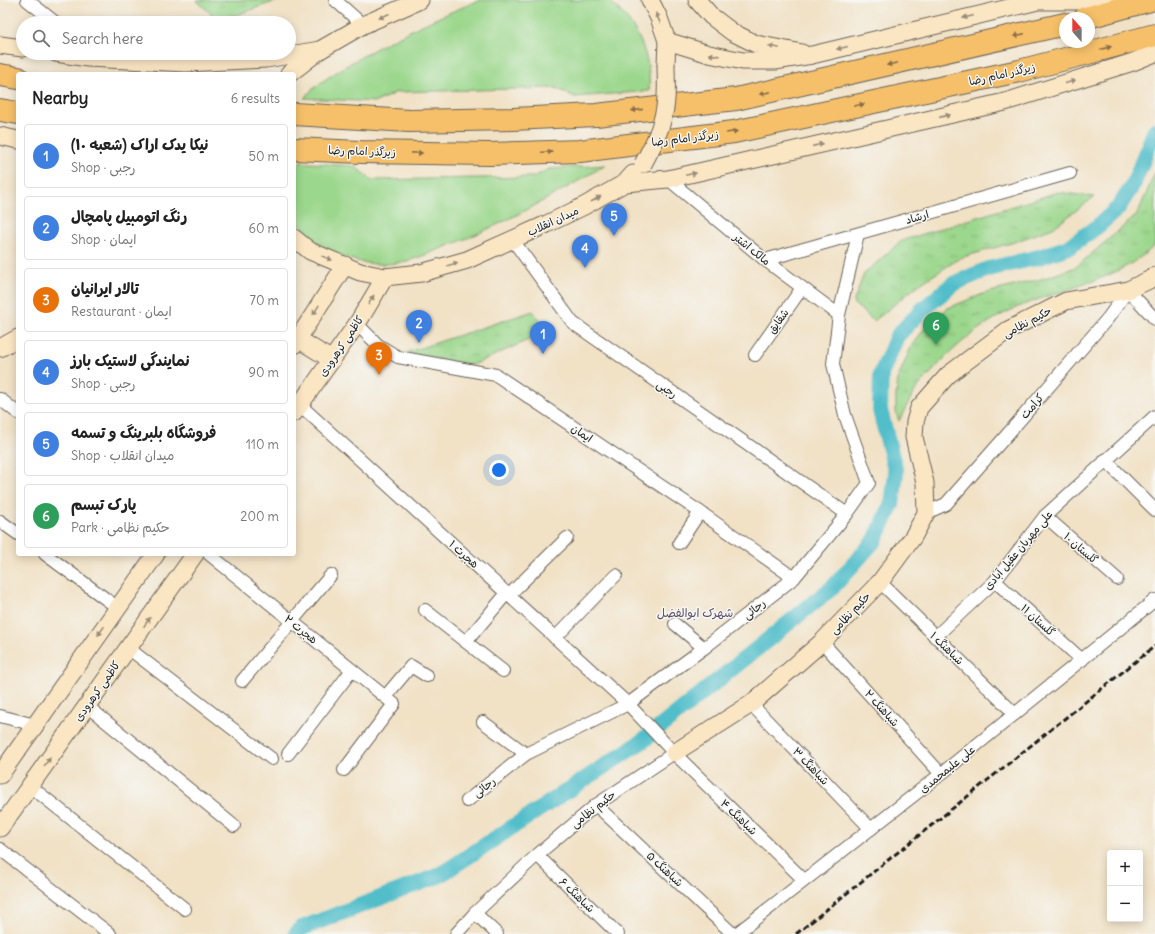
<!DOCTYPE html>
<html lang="en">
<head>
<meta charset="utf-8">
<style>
	:root { --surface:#fff; --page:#f2f2f2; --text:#222; --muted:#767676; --line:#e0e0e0; --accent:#c8321e }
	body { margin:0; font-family:Delius,"Playpen Sans Arabic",sans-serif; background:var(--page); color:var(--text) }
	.controls { position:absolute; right:12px; bottom:12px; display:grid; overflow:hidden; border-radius:4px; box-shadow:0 2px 10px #0003 }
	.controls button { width:36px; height:36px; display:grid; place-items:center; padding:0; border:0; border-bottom:1px solid var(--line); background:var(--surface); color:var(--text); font:20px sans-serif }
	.compass { position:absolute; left:1059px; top:12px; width:36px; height:36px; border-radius:50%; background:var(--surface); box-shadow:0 2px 10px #0003; rotate:339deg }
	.you { position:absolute; left:499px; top:470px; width:14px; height:14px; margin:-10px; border:3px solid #fff; border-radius:50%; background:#1a73e8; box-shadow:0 0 0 6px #1a73e833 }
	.badge { display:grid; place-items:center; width:26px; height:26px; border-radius:50%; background:var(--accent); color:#fff; font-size:13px; font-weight:700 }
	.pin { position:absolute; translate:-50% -33px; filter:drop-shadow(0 1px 2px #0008) }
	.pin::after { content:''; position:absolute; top:21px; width:14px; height:12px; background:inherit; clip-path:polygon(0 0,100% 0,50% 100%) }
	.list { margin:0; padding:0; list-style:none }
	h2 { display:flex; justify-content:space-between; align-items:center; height:52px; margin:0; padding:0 16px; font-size:17px }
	h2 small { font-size:13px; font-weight:400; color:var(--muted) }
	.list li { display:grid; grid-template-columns:26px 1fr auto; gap:12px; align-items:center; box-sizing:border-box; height:64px; margin:0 8px 8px; padding:0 8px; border:1px solid var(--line); border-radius:4px }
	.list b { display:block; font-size:15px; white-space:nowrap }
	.list p { margin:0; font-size:13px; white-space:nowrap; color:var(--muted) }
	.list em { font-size:13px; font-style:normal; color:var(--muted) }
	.icon { flex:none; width:22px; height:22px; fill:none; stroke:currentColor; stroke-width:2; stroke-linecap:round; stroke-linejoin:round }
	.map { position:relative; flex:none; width:1155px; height:934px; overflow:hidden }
	.search { position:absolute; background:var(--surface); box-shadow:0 2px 10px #0003; left:16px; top:16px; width:280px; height:44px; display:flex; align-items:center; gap:10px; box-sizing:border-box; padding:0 14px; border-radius:22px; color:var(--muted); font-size:15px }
	.panel { position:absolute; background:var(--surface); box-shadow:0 2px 10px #0003; left:16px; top:72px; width:280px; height:484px; border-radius:4px }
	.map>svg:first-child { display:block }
</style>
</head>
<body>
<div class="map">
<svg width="1155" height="934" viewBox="0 0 1155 934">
	<defs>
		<pattern id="park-tufts" width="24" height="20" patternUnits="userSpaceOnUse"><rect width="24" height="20" fill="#9bd78c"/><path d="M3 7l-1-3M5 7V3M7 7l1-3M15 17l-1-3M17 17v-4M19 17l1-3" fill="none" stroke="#85b878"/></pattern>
	</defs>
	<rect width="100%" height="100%" fill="#f6f6f2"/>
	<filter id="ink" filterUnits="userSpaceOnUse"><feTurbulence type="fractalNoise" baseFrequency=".025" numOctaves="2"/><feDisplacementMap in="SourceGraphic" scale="8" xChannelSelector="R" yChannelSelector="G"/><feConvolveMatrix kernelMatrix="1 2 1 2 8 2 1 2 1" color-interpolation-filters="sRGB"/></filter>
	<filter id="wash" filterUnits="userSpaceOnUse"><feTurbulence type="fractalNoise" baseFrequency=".012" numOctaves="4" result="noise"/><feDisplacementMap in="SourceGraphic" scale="16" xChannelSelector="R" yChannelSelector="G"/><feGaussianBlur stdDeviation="0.9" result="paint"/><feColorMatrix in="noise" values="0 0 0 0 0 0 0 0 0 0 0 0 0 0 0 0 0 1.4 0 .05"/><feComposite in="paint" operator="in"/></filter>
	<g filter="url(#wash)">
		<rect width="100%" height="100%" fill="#f1e1c5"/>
		<g fill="#9bd78c" stroke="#5c7a54">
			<path d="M480 0H608C636 22 652 55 649 91L575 97 556 88 397 92 376 102 304 98C317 83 334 74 351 63 392 38 435 18 480 0Z"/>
			<path d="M294 162 354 166 372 180 534 177 549 169 606 165C554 195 502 226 445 247 429 253 413 261 396 263 371 267 345 260 324 247 316 241 296 224 294 214 293 209 294 203 294 199 294 187 294 174 294 162Z"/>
		</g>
		<g fill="url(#park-tufts)" stroke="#5c7a54">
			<path d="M196 0H279L219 21Z"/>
			<path d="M1155 173V245C1119 280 1068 287 1023 305 987 319 956 344 931 373 925 379 919 385 915 391 909 401 904 411 899 421L896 412V396L898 378 911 347 925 328 937 317 948 308 983 294 1045 278 1076 267 1137 215Z"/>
			<path d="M1058 192 1094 197 1053 228 1014 242 960 258 917 286 874 321 853 303 864 274 901 241Z"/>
			<path d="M533 311 548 331 473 365 405 353Z"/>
		</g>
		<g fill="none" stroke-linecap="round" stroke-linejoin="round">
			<path stroke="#51beca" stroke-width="16" d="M296 934 302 928 440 875 644 740 833 587 875 540 892 504 896 473 880 410 881 374 897 336 923 309 953 284 988 269 1039 257 1069 247 1098 226 1118 208 1133 185 1155 130"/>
		</g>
	</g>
	<g filter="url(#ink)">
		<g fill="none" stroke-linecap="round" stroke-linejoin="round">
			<g stroke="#676157" stroke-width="14">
				<g id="street">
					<path d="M27 0 56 23"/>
					<path d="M335 0 363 25"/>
					<path d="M668 179 765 260 839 315"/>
					<path d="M512 239 573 323 847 514"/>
					<path d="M765 260 1070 173"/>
					<path d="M357 324 378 345 398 357 496 375 700 512 794 578"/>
					<path d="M755 355 802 288"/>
					<path d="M0 399 18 413"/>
					<path d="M300 405 628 704 674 753 804 880"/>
					<path d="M1105 460 1155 510"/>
					<path d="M926 513 946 504 1006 436 1108 318 1128 290 1155 319"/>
					<path d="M1045 516 1117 579"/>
					<path d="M0 521 18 534"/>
					<path d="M679 543 700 512"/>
					<path d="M45 554 118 608"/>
					<path d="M209 554 394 704 344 770"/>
					<path d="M995 581 1082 660"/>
					<path d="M880 582 1015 714"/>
					<path d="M509 595 567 538"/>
					<path d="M425 610 503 671"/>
					<path d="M675 624 704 648"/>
					<path d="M935 637 995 581 1045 516 1155 416"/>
					<path d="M555 638 616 575"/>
					<path d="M466 642 507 593"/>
					<path d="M822 642 941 774"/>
					<path d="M128 648 272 759"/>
					<path d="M242 681 331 575"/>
					<path d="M385 697 411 666 427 676"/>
					<path d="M751 704 871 829"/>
					<path d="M87 706 234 826"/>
					<path d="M0 716 35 725"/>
					<path d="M483 722 526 754"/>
					<path d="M288 754 352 670"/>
					<path d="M30 786 185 909"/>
					<path d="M467 801 526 754 628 704 704 648 794 578 847 514 869 483 845 415 833 364 839 315 858 234"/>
					<path d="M596 805 733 934"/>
					<path d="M0 849 110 934"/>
					<path d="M537 855 618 934"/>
					<path d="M475 913 497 934"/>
					<path d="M456 934 475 913 537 855 596 805 674 753"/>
					<path d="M736 934 941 774 1155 600"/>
				</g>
			</g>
			<g stroke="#676157" stroke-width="19">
				<g id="secondary">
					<path d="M650 0 659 18 667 41 666 64"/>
					<path d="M697 0 711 16 732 32 756 44 802 53"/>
					<path d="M667 41 709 54 743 61H775L812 55 1038 1H1129"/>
					<path d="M0 45 23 48"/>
					<path d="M56 53 88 58 186 63 266 59 320 50"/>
					<path d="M289 74 320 50 363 25 420 0"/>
					<path d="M0 136 18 140"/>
					<path d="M625 183 668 179 1005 102 1133 62 1155 53"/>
					<path d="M294 238 310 251 360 272 385 277 421 273 467 260 547 224 584 206 625 183 633 174"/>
					<path d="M298 339 332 360"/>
					<path d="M294 345 345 265"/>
					<path d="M0 348 18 338"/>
					<path d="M294 413 357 324 385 277"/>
					<path d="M674 753 751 704 822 642 880 582 913 537 926 513 925 483 914 437 915 422 919 408 948 375 1008 330 1066 301 1128 290 1149 280 1155 276"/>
					<path d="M0 775 156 554"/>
					<path d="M0 828 195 554"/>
				</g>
			</g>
			<g stroke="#676157" stroke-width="24">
				<g id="highway">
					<path d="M1085 18 1151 0"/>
					<path d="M0 75 18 78"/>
					<path d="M0 110 18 113"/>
					<path d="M294 114 409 121 513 119 596 115 736 99 1065 24"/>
					<path d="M294 149 361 152 489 154 580 151 734 132 1019 71 1069 58 1155 35"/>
				</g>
			</g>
			<use href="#street" stroke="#fff" stroke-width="12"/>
			<use href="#secondary" stroke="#fbe6c4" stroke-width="17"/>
			<use href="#highway" stroke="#f6c06b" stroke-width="22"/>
			<path stroke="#1c1c1c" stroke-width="3" stroke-dasharray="6 3" stroke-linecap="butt" d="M796 934 1155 646"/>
			<g stroke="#676157" stroke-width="19" stroke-linecap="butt">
				<path id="secondary-bridge" d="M643 164C651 149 659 134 663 117 668 100 666 81 666 64"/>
			</g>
			<use href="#secondary-bridge" stroke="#fbe6c4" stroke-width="17"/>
		</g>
		<defs><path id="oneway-solid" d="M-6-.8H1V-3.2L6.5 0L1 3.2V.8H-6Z"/></defs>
		<g fill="#978b78">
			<use href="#oneway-solid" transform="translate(384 16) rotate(156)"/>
			<use href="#oneway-solid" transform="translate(968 17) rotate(166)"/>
			<use href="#oneway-solid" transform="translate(658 18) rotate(-113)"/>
			<use href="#oneway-solid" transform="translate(774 47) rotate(-168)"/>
			<use href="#oneway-solid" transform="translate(842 48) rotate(166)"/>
			<use href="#oneway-solid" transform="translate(714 55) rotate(-169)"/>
			<use href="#oneway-solid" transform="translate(1070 82) rotate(-17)"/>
			<use href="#oneway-solid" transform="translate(945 116) rotate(-13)"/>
			<use href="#oneway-solid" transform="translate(818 145) rotate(-13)"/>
			<use href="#oneway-solid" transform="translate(691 174) rotate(-12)"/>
			<use href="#oneway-solid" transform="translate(596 199) rotate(-30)"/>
			<use href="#oneway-solid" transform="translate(327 258) rotate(23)"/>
			<use href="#oneway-solid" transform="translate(453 264) rotate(-16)"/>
			<use href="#oneway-solid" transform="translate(371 300) rotate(-60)"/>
			<use href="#oneway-solid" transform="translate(316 310) rotate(122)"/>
			<use href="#oneway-solid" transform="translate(147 622) rotate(-55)"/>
			<use href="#oneway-solid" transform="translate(101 631) rotate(125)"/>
			<use href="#oneway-solid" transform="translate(47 762) rotate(-55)"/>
		</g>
		<g fill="#896e44">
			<use href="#oneway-solid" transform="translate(1019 35) rotate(167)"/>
			<use href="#oneway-solid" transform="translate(1106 48) rotate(-15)"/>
			<use href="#oneway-solid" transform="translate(892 64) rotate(167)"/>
			<use href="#oneway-solid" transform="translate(765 93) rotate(167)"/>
			<use href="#oneway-solid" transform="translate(859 105) rotate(-12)"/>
			<use href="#oneway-solid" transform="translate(637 110) rotate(174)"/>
			<use href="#oneway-solid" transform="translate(732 132) rotate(-9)"/>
			<use href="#oneway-solid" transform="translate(547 152) rotate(-2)"/>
			<use href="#oneway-solid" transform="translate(417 153) rotate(1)"/>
		</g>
	</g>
	<g text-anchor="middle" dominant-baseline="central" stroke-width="3" stroke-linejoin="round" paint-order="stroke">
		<g font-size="11" fill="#1c1c1c" stroke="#f6f6f2">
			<text transform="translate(1002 74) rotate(-13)">زیرگذر امام رضا</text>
			<text transform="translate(685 138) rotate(-7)">زیرگذر امام رضا</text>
			<text transform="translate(362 151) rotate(2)">زیرگذر امام رضا</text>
			<text transform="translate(917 217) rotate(-16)">ارشاد</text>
			<text transform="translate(553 221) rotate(-25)">میدان انقلاب</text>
			<text transform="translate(752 249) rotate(39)">مالک اشتر</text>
			<text transform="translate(778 321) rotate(-55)">شقایق</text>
			<text transform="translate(1027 322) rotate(-28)">حکیم نظامی</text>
			<text transform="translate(341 346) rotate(-56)">کاظمی کرهرودی</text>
			<text transform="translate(667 389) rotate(35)">رجبی</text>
			<text transform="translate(1032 406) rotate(-49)">کرامت</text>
			<text transform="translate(582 433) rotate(34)">ایمان</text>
			<text transform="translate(1081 548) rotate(41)">گلستان ۱۰</text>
			<text transform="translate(1018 550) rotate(-50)">علی مهربان عقیل آبادی</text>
			<text transform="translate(464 554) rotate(42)">هجرت ۱</text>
			<text transform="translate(754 609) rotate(-38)">رجائی</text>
			<text transform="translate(850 613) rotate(-46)">حکیم نظامی</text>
			<text transform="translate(1038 620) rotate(42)">گلستان ۱۱</text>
			<text transform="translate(301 629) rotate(39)">هجرت ۲</text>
			<text transform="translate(947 648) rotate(44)">شباهنگ ۱</text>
			<text transform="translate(97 691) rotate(-55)">کاظمی کرهرودی</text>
			<text transform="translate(882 708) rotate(48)">شباهنگ ۲</text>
			<text transform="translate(811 766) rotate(46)">شباهنگ ۳</text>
			<text transform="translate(947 769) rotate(-39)">علی علیمحمدی</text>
			<text transform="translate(484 787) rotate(-38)">رجائی</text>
			<text transform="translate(593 809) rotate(-38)">حکیم نظامی</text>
			<text transform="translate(739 817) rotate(44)">شباهنگ ۴</text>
			<text transform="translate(665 869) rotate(43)">شباهنگ ۵</text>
			<text transform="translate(577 895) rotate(44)">شباهنگ ۶</text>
		</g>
		<g font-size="12" fill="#5d4f67" stroke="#f6f6f2">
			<text x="695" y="612">شهرک ابوالفضل</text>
		</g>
	</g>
</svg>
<div class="controls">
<button>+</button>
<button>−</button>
</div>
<svg class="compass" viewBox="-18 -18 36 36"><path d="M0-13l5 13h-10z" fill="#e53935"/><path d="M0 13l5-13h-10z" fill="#767676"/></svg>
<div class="you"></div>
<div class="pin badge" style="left:543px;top:354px;background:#3f7fe0">1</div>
<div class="pin badge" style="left:419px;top:343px;background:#3f7fe0">2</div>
<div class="pin badge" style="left:379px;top:375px;background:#e8710a">3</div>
<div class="pin badge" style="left:585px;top:268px;background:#3f7fe0">4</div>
<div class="pin badge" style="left:614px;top:236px;background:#3f7fe0">5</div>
<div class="pin badge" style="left:936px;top:345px;background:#2e9e5b">6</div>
<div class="search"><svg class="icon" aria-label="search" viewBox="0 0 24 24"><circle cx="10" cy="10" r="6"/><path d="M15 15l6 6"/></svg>Search here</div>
<section class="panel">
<h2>Nearby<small>6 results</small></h2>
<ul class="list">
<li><span class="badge" style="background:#3f7fe0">1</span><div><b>نیکا یدک اراک (شعبه ۱۰)</b><p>Shop · رجبی</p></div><em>50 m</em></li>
<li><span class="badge" style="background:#3f7fe0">2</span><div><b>رنگ اتومبیل پامچال</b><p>Shop · ایمان</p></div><em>60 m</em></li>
<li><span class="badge" style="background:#e8710a">3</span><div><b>تالار ایرانیان</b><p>Restaurant · ایمان</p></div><em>70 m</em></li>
<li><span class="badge" style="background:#3f7fe0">4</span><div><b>نمایندگی لاستیک بارز</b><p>Shop · رجبی</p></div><em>90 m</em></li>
<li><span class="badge" style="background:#3f7fe0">5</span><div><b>فروشگاه بلبرینگ و تسمه</b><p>Shop · میدان انقلاب</p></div><em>110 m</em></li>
<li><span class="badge" style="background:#2e9e5b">6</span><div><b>پارک تبسم</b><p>Park · حکیم نظامی</p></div><em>200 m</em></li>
</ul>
</section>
</div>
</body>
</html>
